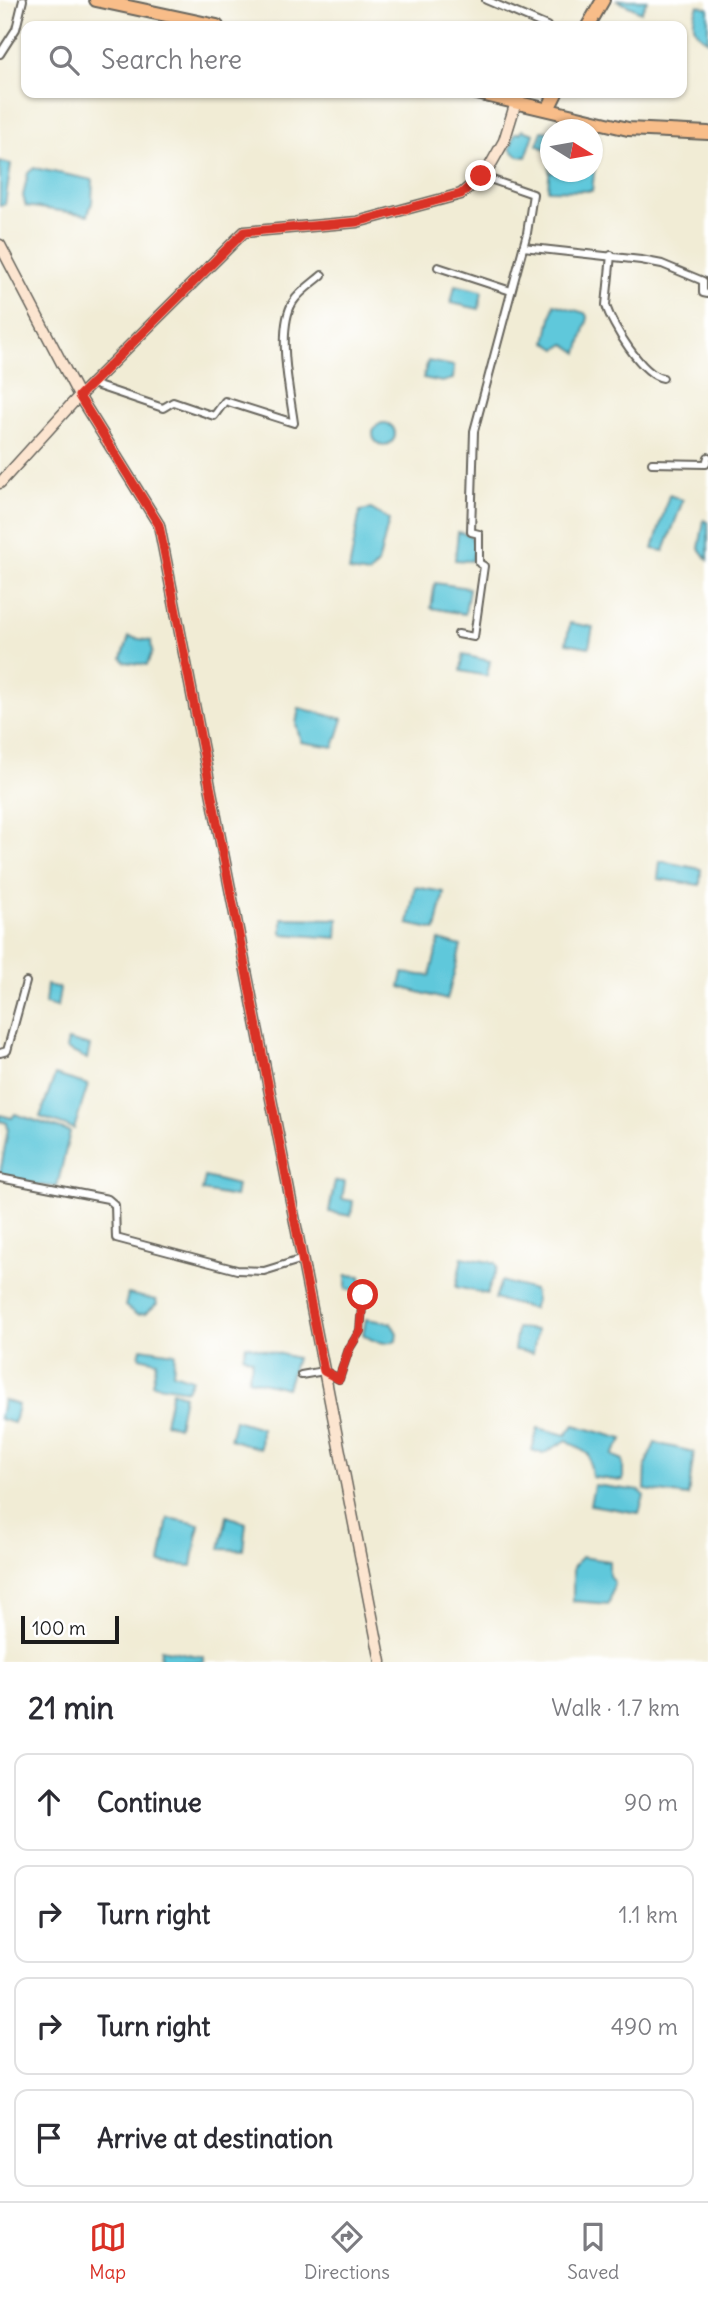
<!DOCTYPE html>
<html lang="en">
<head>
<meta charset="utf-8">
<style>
	:root { --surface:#fff; --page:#f7f7f7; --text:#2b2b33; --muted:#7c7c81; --line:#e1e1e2; --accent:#d93025 }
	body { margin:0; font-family:Delius,sans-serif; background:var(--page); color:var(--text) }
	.compass { position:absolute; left:540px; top:119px; width:63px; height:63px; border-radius:50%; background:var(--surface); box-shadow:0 2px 5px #0004; rotate:101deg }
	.scale { position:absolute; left:21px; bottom:18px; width:98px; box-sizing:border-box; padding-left:7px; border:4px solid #1c1c1c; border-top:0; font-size:19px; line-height:24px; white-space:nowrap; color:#1c1c1c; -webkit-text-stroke:5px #fff; paint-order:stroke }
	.stop { position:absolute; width:21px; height:21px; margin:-16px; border:5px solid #d93025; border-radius:50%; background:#fff }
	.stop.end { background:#d93025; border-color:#fff; box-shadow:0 2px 7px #0008 }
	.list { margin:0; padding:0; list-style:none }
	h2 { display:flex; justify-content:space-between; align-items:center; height:91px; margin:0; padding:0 28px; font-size:30px }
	h2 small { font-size:23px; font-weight:400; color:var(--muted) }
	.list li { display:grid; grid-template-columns:46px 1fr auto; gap:21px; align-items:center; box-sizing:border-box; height:98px; margin:0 14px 14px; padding:0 14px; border:2px solid var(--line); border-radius:14px }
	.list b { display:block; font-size:26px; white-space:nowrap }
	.list em { font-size:23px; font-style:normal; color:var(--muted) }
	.icon { flex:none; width:38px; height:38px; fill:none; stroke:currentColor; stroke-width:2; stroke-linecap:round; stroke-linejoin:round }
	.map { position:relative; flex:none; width:708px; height:1662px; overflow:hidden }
	.search { position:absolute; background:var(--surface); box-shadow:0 2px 5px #0004; left:21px; right:21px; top:21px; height:77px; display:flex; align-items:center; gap:18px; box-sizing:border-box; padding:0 24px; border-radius:14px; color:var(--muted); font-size:26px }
	.sheet { height:539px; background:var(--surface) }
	nav { display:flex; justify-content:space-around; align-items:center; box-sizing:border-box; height:98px; border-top:2px solid var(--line); background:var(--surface); font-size:19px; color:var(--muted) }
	nav a { display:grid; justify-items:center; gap:4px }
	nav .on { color:var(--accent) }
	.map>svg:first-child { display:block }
</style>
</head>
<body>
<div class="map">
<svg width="708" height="1662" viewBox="0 0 708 1662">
	<rect width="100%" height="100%" fill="#fff"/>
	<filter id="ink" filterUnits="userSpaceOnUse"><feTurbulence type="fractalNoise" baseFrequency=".0143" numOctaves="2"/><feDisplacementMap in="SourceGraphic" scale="14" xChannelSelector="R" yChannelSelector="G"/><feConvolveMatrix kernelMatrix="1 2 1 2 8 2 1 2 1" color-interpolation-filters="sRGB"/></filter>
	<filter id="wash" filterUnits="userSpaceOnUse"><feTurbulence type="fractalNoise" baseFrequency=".00686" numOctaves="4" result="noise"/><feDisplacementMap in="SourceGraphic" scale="28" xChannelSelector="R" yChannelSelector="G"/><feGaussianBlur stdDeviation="1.57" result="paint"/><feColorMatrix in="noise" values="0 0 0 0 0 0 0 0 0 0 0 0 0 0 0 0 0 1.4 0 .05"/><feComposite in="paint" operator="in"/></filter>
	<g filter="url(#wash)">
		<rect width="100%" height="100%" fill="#f1ecd5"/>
		<g fill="#5fc8db" stroke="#3e727c" stroke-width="2">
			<path d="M616 0H647L641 12Z"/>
			<path d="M698 5 708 8V41C691 31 691 23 698 5Z"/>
			<path d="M522 130 534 134 526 157 518 156 510 149 515 133H520Z"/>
			<path d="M542 131 550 132V152L537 145Z"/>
			<path d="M593 139 598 140 592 191 548 190 550 162V172H592Z"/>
			<path d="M0 162 11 164 5 204 0 206Z"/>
			<path d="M34 168 93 180 92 202 88 215 26 206 23 196 28 173Z"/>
			<path d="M455 285 482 291 479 309 451 303Z"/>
			<path d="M554 304 585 313 588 318 578 353 565 344 557 349 546 342Z"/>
			<path d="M428 361 454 366 453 379 442 382 423 378Z"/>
			<circle cx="384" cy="434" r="11"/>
			<path d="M669 495 683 500 664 551 653 549Z"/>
			<path d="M371 509 389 520 378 564 369 574 349 571 360 511Z"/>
			<path d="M704 520 708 522V560L699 549Z"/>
			<path d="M458 532 470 535 475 545 472 561 455 560Z"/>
			<path d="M435 583 469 588 465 614 431 608Z"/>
			<path d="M570 623 593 627 589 647 566 643Z"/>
			<path d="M129 637 151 641 152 652 147 665 125 662 122 658Z"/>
			<path d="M463 655 490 661 487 676 461 671Z"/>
			<path d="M299 708 343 719 334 747 301 742 296 724Z"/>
			<path d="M660 861 701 869 700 885 658 879Z"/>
			<path d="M415 887 444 892 436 930 408 924Z"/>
			<path d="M282 918 338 919 337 938 282 934Z"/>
			<path d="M439 940 461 946 447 1000 400 987 403 973 430 976Z"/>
			<path d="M47 985 60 988 57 1007 45 1004Z"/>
			<path d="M68 1040 90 1046 87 1059 66 1049Z"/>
			<path d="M55 1075 88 1085 74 1129 40 1117Z"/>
			<path d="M15 1114 70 1132 57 1187 37 1185 0 1174 8 1129 7 1123 0 1121V1115L12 1118Z"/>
			<path d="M205 1177 237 1185 235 1197 202 1191Z"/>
			<path d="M335 1181 345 1182 342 1199 353 1201 351 1216 329 1212Z"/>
			<path d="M462 1257 495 1263 497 1268 487 1294 456 1287Z"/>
			<path d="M346 1275 361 1276V1290L346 1289Z"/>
			<path d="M501 1281 534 1290 536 1300 533 1309 495 1299Z"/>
			<path d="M128 1294 156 1300 157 1304 145 1314 137 1315 125 1306Z"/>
			<path d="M366 1319 391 1323 397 1333 396 1340C386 1346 371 1341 363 1334Z"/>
			<path d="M517 1328 537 1330 533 1353 514 1350Z"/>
			<path d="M246 1345 296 1358 287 1388 248 1379 253 1360 243 1356Z"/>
			<path d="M141 1348 175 1353 173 1373 192 1379 187 1390 152 1384 157 1361 139 1357Z"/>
			<path d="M172 1391 184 1395 178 1427 165 1423Z"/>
			<path d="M3 1400 18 1405 14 1423 0 1419Z"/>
			<path d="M235 1420 261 1428 260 1449 230 1439Z"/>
			<path d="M574 1425 623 1439 612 1455 623 1460V1481L592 1477 589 1455 567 1440 543 1454 532 1450 538 1428 566 1435Z"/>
			<path d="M655 1443 694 1452 688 1496 645 1490 646 1463Z"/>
			<path d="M594 1485 640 1491 644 1496 639 1513 590 1505Z"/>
			<path d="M227 1516 246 1523 243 1550 220 1549Z"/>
			<path d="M168 1518 199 1524 192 1566 160 1563Z"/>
			<path d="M581 1557 609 1561V1575L614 1583 609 1604 573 1601V1568Z"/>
			<path d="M161 1649 204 1657V1662H160Z"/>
		</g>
	</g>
	<g filter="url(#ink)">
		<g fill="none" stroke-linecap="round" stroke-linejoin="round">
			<g stroke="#67655d" stroke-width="10">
				<g id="street">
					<path d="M486 0 547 26"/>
					<path d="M0 54 16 29 23 0"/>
					<path d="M523 247 641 260 662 264 703 281V293L708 294"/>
					<path d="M611 255 606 305C611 324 643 376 663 378"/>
					<path d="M438 267 511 291"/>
					<path d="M92 384 163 408 173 402 214 416 225 401 294 423C290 393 276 329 293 302 299 292 313 283 322 275"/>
					<path d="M652 463 706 464 708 457"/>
					<path d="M458 634 474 637 484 566 479 563V534L471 532 474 431 527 233 533 194 481 176"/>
					<path d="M0 1053 7 1051 26 982"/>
					<path d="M0 1178 108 1199 115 1205 116 1238 237 1270 264 1271 303 1259"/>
					<path d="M301 1375 324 1371 339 1379 349 1349 360 1331 363 1295"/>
				</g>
			</g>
			<g stroke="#67655d" stroke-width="13">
				<g id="secondary">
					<path d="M0 245 79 396 159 525 381 1662"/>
					<path d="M0 483 79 396 244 232 357 222 461 194 486 173 504 141 516 102"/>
				</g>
			</g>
			<g stroke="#67655d" stroke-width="16">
				<g id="highway">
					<path d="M96 0 217 26"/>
					<path d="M588 26 603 0"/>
					<path d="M477 93 628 129 708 133"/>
					<path d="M548 109 556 93"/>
				</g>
			</g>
			<use href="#street" stroke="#fff" stroke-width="6"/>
			<use href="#secondary" stroke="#fce5d0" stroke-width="10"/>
			<use href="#highway" stroke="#f8bd89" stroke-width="12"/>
		</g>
	</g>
	<g fill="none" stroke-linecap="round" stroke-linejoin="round" filter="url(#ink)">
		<path stroke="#d93025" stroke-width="9" d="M363 1295 360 1331 349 1349 339 1379 324 1371 159 525 79 396 244 232 357 222 461 194 481 176"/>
	</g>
</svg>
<svg class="compass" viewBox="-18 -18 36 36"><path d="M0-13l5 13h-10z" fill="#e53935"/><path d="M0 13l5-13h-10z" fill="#7c7c81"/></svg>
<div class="scale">100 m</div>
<div class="stop" style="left:363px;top:1295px"></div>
<div class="stop end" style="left:481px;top:176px"></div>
<div class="search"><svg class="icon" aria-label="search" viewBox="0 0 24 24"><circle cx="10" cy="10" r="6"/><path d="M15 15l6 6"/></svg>Search here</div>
</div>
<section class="sheet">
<h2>21 min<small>Walk · 1.7 km</small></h2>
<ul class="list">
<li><svg class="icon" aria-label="ahead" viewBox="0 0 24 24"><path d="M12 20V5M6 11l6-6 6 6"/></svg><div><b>Continue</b></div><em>90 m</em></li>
<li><svg class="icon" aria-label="right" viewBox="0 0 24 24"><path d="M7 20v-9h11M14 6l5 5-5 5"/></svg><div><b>Turn right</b></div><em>1.1 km</em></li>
<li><svg class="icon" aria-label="right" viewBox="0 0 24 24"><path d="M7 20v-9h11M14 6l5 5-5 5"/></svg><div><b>Turn right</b></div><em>490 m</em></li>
<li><svg class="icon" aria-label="arrive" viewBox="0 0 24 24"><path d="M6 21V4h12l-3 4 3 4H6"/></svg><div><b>Arrive at destination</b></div></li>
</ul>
</section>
<nav>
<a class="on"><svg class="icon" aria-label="map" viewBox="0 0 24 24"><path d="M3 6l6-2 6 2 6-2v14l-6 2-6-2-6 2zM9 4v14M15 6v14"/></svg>Map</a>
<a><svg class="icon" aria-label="directions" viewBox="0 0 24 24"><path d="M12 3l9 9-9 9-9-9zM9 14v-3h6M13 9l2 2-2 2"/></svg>Directions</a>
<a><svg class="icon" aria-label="saved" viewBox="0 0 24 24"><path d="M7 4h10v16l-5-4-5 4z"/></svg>Saved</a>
</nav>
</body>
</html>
